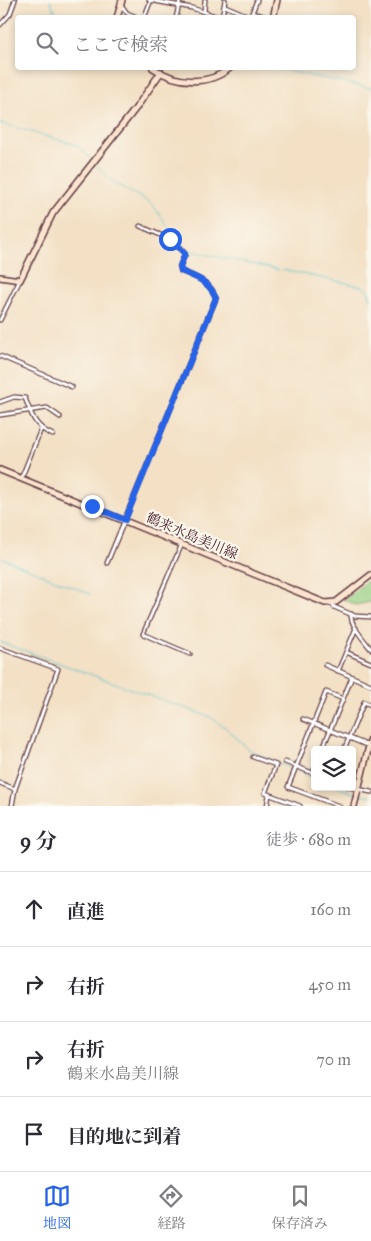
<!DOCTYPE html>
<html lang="ja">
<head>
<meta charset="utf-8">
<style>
	:root { --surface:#fff; --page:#f7f7f7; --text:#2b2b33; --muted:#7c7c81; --line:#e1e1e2; --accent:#2563eb }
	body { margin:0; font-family:"IM FELL Great Primer","Noto Serif JP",serif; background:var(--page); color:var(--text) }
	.controls { position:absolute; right:15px; bottom:15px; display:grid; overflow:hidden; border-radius:5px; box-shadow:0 2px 8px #0003 }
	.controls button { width:45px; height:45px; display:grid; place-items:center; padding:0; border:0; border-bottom:1px solid var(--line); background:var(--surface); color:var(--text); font:25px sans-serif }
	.stop { position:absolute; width:15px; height:15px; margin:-11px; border:4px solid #2563eb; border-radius:50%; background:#fff }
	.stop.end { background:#2563eb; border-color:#fff; box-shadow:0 1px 5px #0008 }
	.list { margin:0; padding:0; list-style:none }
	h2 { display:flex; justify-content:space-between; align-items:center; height:65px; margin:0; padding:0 20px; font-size:21px }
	h2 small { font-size:16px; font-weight:400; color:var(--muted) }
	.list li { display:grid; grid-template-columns:32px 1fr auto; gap:15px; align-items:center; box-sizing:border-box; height:75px; padding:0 20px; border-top:1px solid var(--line) }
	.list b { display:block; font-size:19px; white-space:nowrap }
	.list p { margin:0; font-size:16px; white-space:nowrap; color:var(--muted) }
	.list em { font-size:16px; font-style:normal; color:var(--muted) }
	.icon { flex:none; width:28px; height:28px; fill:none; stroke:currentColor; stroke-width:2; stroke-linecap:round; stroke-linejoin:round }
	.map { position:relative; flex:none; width:371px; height:806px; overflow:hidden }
	.search { position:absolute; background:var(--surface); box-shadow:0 2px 8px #0003; left:15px; right:15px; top:15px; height:55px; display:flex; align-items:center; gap:12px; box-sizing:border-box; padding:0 18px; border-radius:5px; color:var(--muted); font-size:19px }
	.sheet { height:365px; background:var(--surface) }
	nav { display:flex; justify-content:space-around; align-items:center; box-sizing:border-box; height:70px; border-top:1px solid var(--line); background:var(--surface); font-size:14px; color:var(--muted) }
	nav a { display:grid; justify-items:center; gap:2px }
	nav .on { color:var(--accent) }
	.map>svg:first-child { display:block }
</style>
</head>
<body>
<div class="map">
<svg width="371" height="806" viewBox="0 0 371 806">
	<rect width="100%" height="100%" fill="#fbf7ec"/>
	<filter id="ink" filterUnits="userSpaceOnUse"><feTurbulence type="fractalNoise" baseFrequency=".02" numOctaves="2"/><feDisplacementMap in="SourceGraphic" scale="10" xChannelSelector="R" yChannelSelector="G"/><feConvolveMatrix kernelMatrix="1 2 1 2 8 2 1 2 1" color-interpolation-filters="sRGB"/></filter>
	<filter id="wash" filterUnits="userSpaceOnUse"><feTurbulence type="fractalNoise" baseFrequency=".0096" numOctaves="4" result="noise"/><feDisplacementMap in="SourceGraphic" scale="20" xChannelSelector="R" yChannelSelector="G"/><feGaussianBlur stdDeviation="1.12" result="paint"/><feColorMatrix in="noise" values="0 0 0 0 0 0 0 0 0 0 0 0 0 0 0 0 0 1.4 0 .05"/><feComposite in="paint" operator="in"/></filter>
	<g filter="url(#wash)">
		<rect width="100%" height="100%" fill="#f3e0c5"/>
		<path fill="#99d285" stroke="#727858" d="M371 578V602L356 605 344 600Z"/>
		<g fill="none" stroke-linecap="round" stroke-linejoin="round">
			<g stroke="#58c5ce" stroke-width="1">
				<path d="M50 0 58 18"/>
				<path d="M274 68 371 88"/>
				<path d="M0 123 77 145 92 160"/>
				<path d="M95 164 114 183 151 203 186 250 279 270"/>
				<path d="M283 270 361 286 368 290 371 299"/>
				<path d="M2 558 90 594"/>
				<path d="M0 642 210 717 226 728 249 750 291 769"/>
				<path d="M297 771 315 778"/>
				<path d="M338 787 356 794"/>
				<path d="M359 795 371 797"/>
			</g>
		</g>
	</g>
	<g filter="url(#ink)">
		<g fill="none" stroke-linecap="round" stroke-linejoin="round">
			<g stroke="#633c42" stroke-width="5.5">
				<g id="street">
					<path d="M149 0 192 8 222 18"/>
					<path d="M121 5 127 13 139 18"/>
					<path d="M225 6 251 17"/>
					<path d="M204 12 205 0"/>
					<path d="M252 13 271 18"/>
					<path d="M252 13 257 0"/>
					<path d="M222 17 225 0"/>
					<path d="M144 18 151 0"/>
					<path d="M176 18 180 0"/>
					<path d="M0 25 10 14 15 0"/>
					<path d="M0 320 20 280"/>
					<path d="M0 356 72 387"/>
					<path d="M0 402 14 397 25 398C32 415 34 427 53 435"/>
					<path d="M0 415 47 408 60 417"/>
					<path d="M21 479 41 429"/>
					<path d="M182 544 143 634 190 654"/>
					<path d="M107 563 216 298C210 281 197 278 181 271L180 266 185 254 174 241 140 226"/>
					<path d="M332 603 334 607 355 616 371 617"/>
					<path d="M351 614C350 625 364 640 371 649"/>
					<path d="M0 648 58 669 15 789 12 806"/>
					<path d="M346 652 371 663"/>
					<path d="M325 665 371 685"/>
					<path d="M338 671 356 628"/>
					<path d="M303 719 369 746"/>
					<path d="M322 750 352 677"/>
					<path d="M344 750 364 702 371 705"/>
					<path d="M253 757 276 765 265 793 300 806"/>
					<path d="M285 762 315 774"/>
					<path d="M313 773 315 768"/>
					<path d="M0 783 15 789"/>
					<path d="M349 787 371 792"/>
					<path d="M267 806 269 795"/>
					<path d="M339 806 288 787 326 692 343 699"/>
				</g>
			</g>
			<g stroke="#633c42" stroke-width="8">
				<g id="secondary">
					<path d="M117 18 122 0"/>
					<path d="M273 18 277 0"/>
					<path d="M153 68C177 84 208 86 230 68"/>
					<path d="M0 277 20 280 53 213 136 108 161 72"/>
					<path d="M0 470 325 603 336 602 371 575"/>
					<path d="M354 806 371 738"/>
				</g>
			</g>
			<use href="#street" stroke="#fff" stroke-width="3"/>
			<use href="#secondary" stroke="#fce5d0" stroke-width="5"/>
		</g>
	</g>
	<g fill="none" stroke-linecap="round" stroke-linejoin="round" filter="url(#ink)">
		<path stroke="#2563eb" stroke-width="6" d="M92 506 125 520 216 298C209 281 197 278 181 271L180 266 185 254 170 239"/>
	</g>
	<g text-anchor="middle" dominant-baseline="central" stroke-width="4.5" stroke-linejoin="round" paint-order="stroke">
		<g font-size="14" fill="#4a1f2b" stroke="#fbf7ec">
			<text transform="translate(192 536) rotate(23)">鶴来水島美川線</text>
		</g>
	</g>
</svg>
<div class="controls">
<button><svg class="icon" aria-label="layers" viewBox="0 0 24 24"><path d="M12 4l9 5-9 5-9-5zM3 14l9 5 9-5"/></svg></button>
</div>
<div class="stop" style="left:170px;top:239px"></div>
<div class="stop end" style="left:92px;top:506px"></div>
<div class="search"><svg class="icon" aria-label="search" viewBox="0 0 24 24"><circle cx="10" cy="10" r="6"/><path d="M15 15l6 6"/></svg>ここで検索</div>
</div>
<section class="sheet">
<h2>9 分<small>徒歩 · 680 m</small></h2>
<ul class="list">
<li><svg class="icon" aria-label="ahead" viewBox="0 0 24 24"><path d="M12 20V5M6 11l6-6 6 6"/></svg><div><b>直進</b></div><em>160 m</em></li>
<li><svg class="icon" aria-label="right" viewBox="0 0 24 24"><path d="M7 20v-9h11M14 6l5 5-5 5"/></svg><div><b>右折</b></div><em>450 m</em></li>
<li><svg class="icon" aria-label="right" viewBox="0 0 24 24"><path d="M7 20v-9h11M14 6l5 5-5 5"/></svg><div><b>右折</b><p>鶴来水島美川線</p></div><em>70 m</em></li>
<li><svg class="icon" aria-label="arrive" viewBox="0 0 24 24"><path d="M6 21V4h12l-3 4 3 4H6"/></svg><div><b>目的地に到着</b></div></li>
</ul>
</section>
<nav>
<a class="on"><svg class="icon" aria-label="map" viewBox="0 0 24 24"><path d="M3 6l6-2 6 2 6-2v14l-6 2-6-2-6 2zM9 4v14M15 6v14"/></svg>地図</a>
<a><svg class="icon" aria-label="directions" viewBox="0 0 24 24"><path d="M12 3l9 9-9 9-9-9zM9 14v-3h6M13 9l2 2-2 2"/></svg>経路</a>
<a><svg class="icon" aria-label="saved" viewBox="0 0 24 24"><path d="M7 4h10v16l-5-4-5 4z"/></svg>保存済み</a>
</nav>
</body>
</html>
